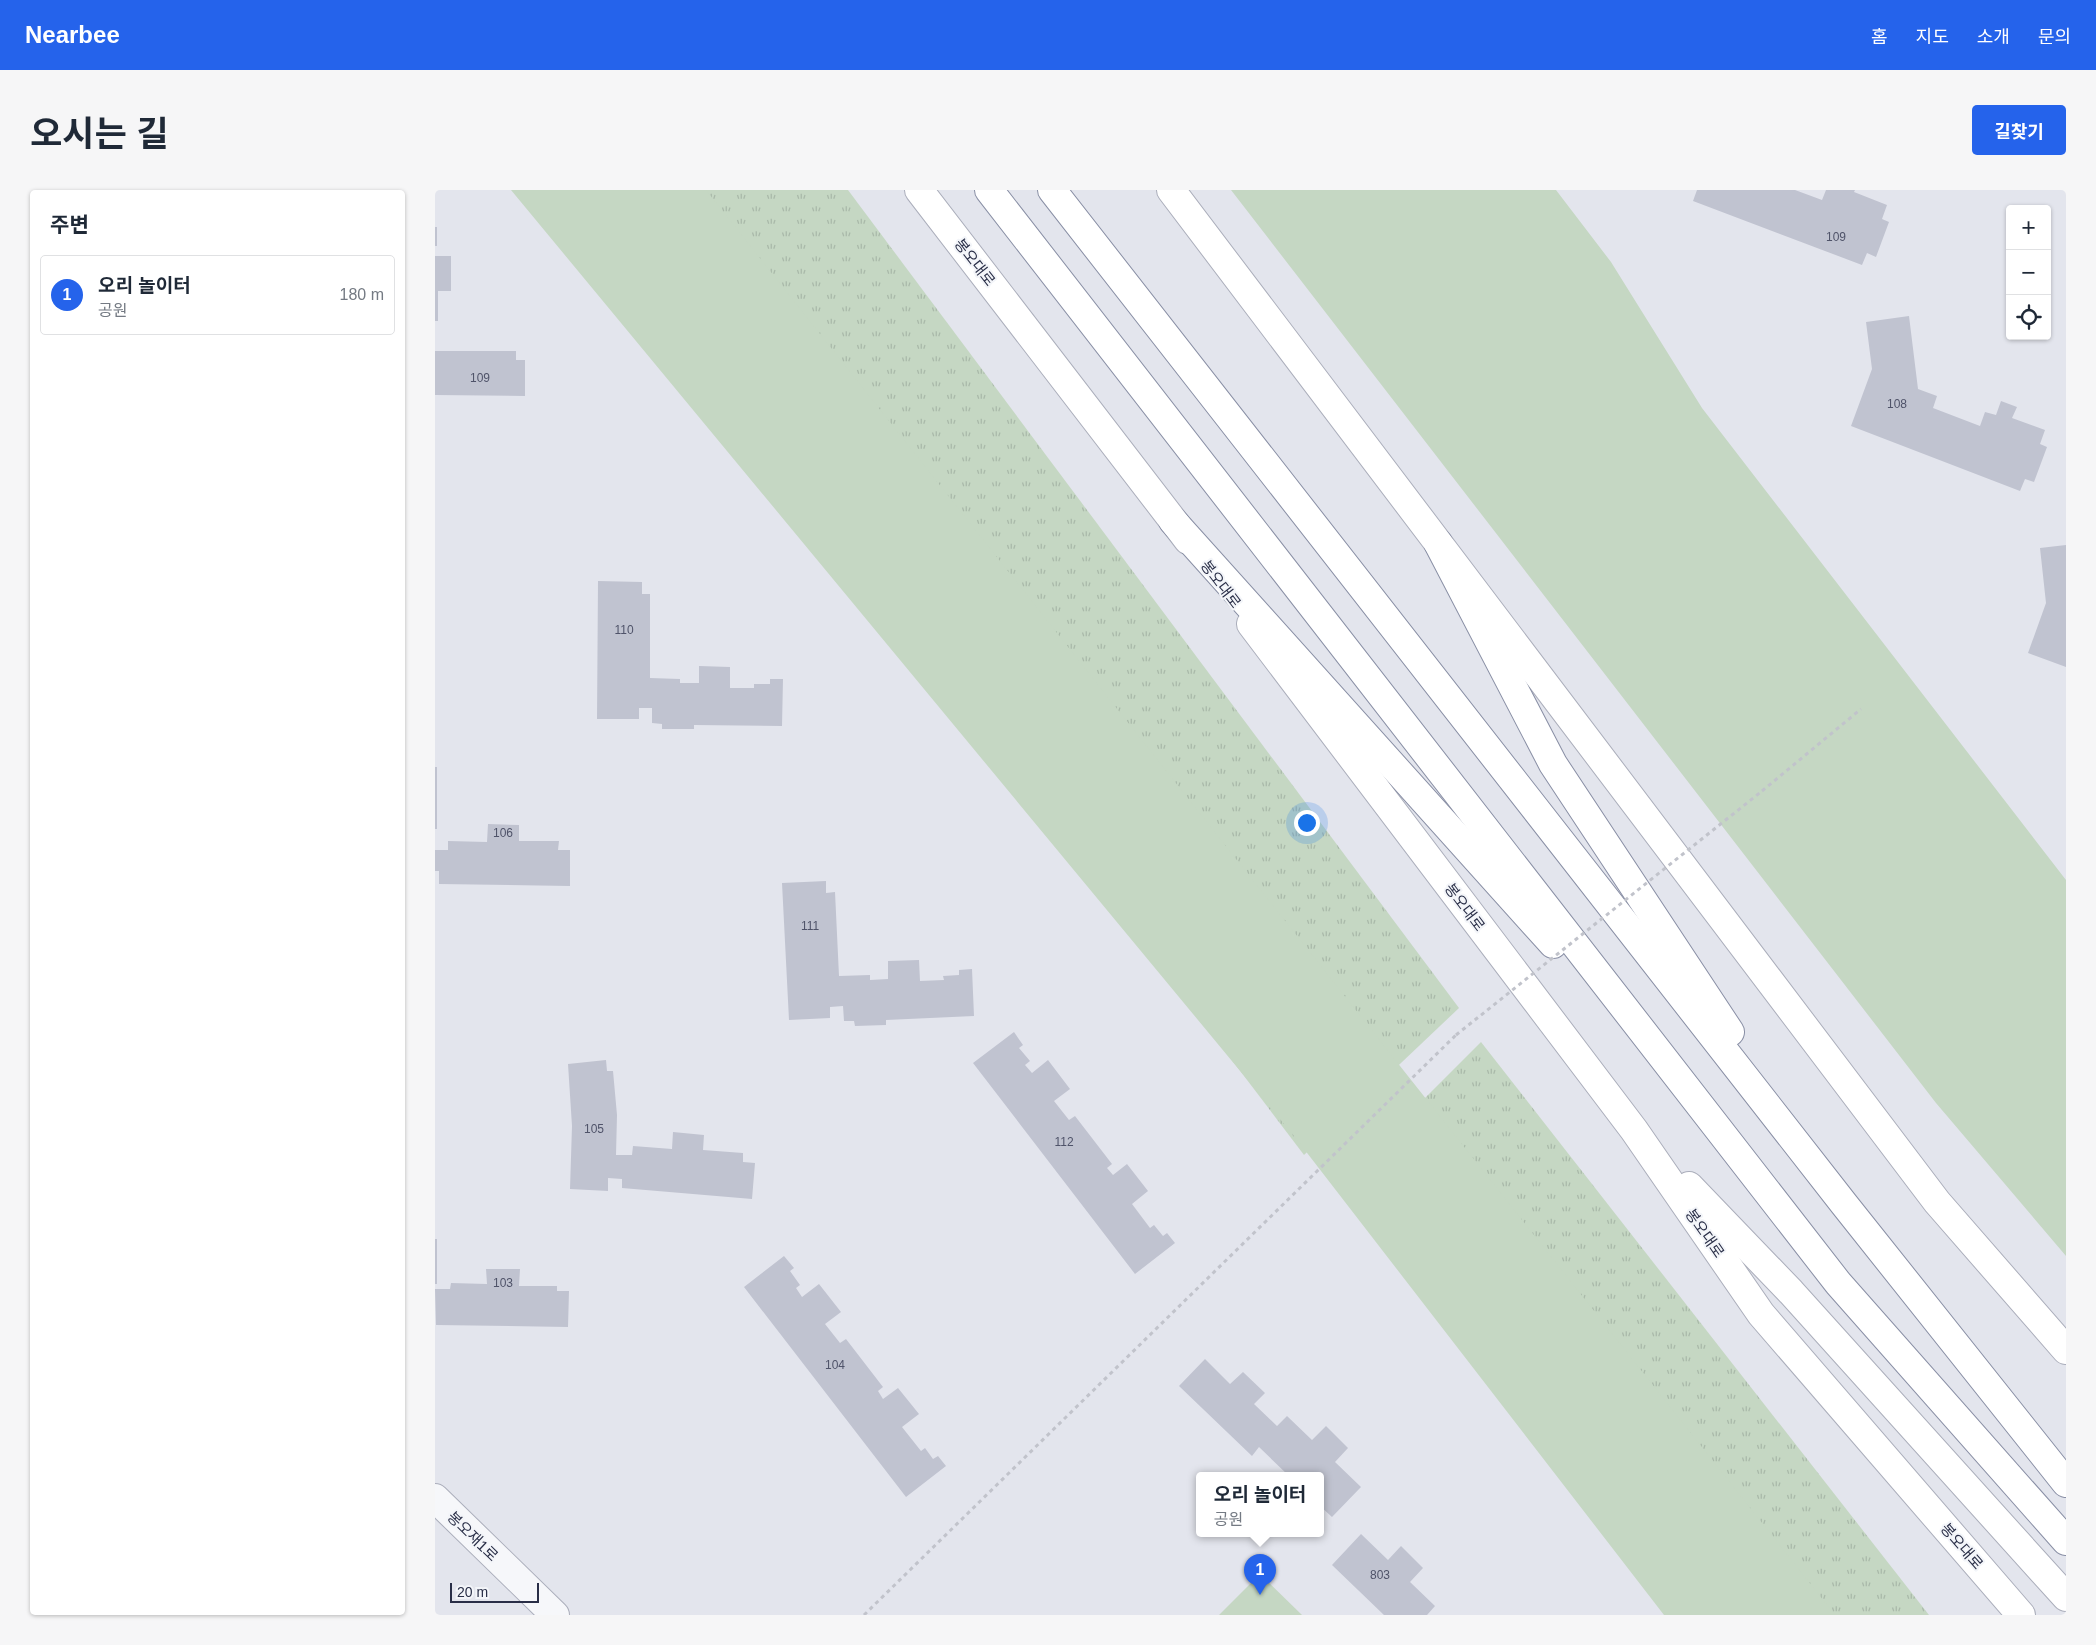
<!DOCTYPE html>
<html lang="ko">
<head>
<meta charset="utf-8">
<style>
	:root { --surface:#fff; --page:#f6f6f7; --text:#1f2937; --muted:#747a83; --line:#e0e1e3; --accent:#2563eb }
	body { margin:0; font-family:Arial,"Noto Sans KR",sans-serif; background:var(--page); color:var(--text) }
	.controls { position:absolute; right:15px; top:15px; display:grid; overflow:hidden; border-radius:5px; box-shadow:0 1px 4px #0004 }
	.controls button { width:45px; height:45px; display:grid; place-items:center; padding:0; border:0; border-bottom:1px solid var(--line); background:var(--surface); color:var(--text); font:25px sans-serif }
	.scale { position:absolute; left:15px; bottom:12px; width:89px; box-sizing:border-box; padding-left:5px; border:2px solid #292e47; border-top:0; font-size:14px; line-height:18px; white-space:nowrap; color:#292e47; -webkit-text-stroke:4px #f3f5f9; paint-order:stroke }
	.you { position:absolute; left:871px; top:632px; width:18px; height:18px; margin:-12px; border:4px solid #fff; border-radius:50%; background:#1a73e8; box-shadow:0 0 0 8px #1a73e833 }
	.badge { display:grid; place-items:center; width:32px; height:32px; border-radius:50%; background:var(--accent); color:#fff; font-size:16px; font-weight:700 }
	.pin { position:absolute; translate:-50% -41px; filter:drop-shadow(0 1px 2px #0008) }
	.pin::after { content:''; position:absolute; top:26px; width:18px; height:15px; background:inherit; clip-path:polygon(0 0,100% 0,50% 100%) }
	.popup { position:absolute; left:761px; top:1282px; width:128px; height:65px; box-sizing:border-box; display:grid; place-content:center; border-radius:5px; background:var(--surface); filter:drop-shadow(0 1px 4px #0005); font-size:16px; white-space:nowrap; color:var(--muted) }
	.popup b { font-size:19px; color:var(--text) }
	.popup::after { content:''; position:absolute; left:50%; top:100%; margin-left:-10px; border:10px solid transparent; border-top-color:var(--surface) }
	.list { margin:0; padding:0; list-style:none }
	h2 { display:flex; justify-content:space-between; align-items:center; height:65px; margin:0; padding:0 20px; font-size:21px }
	h2 small { font-size:16px; font-weight:400; color:var(--muted) }
	.list li { display:grid; grid-template-columns:32px 1fr auto; gap:15px; align-items:center; box-sizing:border-box; height:80px; margin:0 10px 10px; padding:0 10px; border:1px solid var(--line); border-radius:5px }
	.list b { display:block; font-size:19px; white-space:nowrap }
	.list p { margin:0; font-size:16px; white-space:nowrap; color:var(--muted) }
	.list em { font-size:16px; font-style:normal; color:var(--muted) }
	.icon { flex:none; width:28px; height:28px; fill:none; stroke:currentColor; stroke-width:2; stroke-linecap:round; stroke-linejoin:round }
	.map { position:relative; flex:none; width:1631px; height:1425px; overflow:hidden; border-radius:5px }
	header { display:flex; align-items:center; gap:30px; box-sizing:border-box; height:70px; padding:0 25px; background:var(--accent); color:#fff }
	header strong { font-size:24px }
	nav { display:flex; gap:28px; margin-inline-start:auto; font-size:18px }
	.intro { display:flex; align-items:center; justify-content:space-between; box-sizing:border-box; height:120px; padding:0 30px }
	h1 { margin:0; font-size:35px }
	.button { padding:12px 22px; border-radius:5px; background:var(--accent); color:#fff; font-size:18px; font-weight:700 }
	main { display:flex; gap:30px; padding:0 30px }
	aside { flex:1; background:var(--surface); border-radius:5px; box-shadow:0 1px 4px #0004 }
	.map>svg:first-child { display:block }
</style>
</head>
<body>
<header>
<strong>Nearbee</strong>
<nav><a>홈</a><a>지도</a><a>소개</a><a>문의</a></nav>
</header>
<div class="intro"><h1>오시는 길</h1><a class="button">길찾기</a></div>
<main>
<aside>
<h2>주변<small></small></h2>
<ul class="list">
<li><span class="badge">1</span><div><b>오리 놀이터</b><p>공원</p></div><em>180 m</em></li>
</ul>
</aside>
<div class="map">
<svg width="1631" height="1425" viewBox="0 0 1631 1425">
	<defs>
		<pattern id="grass-tufts" width="24" height="20" patternUnits="userSpaceOnUse" patternTransform="scale(1.25)"><rect width="24" height="20" fill="#c5d7c3"/><path d="M3 7l-1-3M5 7V3M7 7l1-3M15 17l-1-3M17 17v-4M19 17l1-3" fill="none" stroke="#a9b9a9"/></pattern>
	</defs>
	<rect width="100%" height="100%" fill="#e3e5ed"/>
	<g fill="url(#grass-tufts)">
		<path d="M136 0H413L1024 818 869 965Z"/>
		<path d="M1046 852 1494 1425H1231L903 995Z"/>
	</g>
	<g fill="#c5d7c3">
		<path d="M76 0H271L1400 1425H1229L859 946Z"/>
		<path d="M796 0H1121L1176 72 1267 218 1631 690V1066L1501 913Z"/>
		<path d="M825 1384 867 1425H784Z"/>
	</g>
	<g fill="#c0c3d0">
		<path d="M1262 0H1360L1387 10 1391 0H1420L1419 2 1452 15 1447 29 1454 32 1441 67 1432 63 1427 75 1258 11Z"/>
		<rect x="0" y="37" width="2" height="19"/>
		<path d="M0 66H16V101H3V131H0Z"/>
		<path d="M1474 126 1483 199 1502 206 1498 218 1545 236 1550 222 1561 225 1566 211 1582 217 1577 228 1610 240 1605 254 1612 257 1599 292 1590 289 1585 301 1416 236 1437 179 1431 132Z"/>
		<path d="M0 161H81V170H90V206L0 205Z"/>
		<path d="M1631 355V477L1593 463 1611 413 1605 358Z"/>
		<path d="M163 391 207 392V404H215V488L245 489V493H264V476L295 477V498H319V494H335V489H348L347 536 259 535V539H227V534L217 533V518H204V529H162Z"/>
		<rect x="0" y="577" width="2" height="62"/>
		<path d="M53 634 84 635V651H124L123 660H135V696L4 694V681H0V660H13V651L52 652Z"/>
		<path d="M391 691V703L400 702 404 786 435 785V790L453 789V771L484 770 485 791 509 790 508 786 524 785V780L537 779 539 826 451 830V835L420 836 419 831H409L408 816 395 817V828L354 830 347 693Z"/>
		<path d="M579 842 588 855 584 858 595 871 590 875 597 883 613 870 635 899 619 911 634 930 640 926 677 974 672 978 678 985 692 974 713 1001 697 1014 715 1038 719 1035 728 1046 732 1043 740 1053 700 1084 538 873Z"/>
		<path d="M171 870 172 881H178L182 925 181 965H197L198 956 237 959 238 942 269 945 268 960 308 963V972L320 973 317 1009 187 998V989L173 988V1001L135 999 137 936 133 874Z"/>
		<rect x="0" y="1049" width="2" height="45"/>
		<path d="M349 1066 359 1078 355 1081 365 1095 361 1098 367 1107 384 1094 406 1122 390 1134 405 1153 411 1149 448 1197 443 1201 448 1209 463 1198 484 1224 467 1237 486 1261 490 1258 498 1269 503 1266 511 1276 471 1307 309 1097Z"/>
		<path d="M51 1079H85L84 1096H122V1101H134L133 1137 1 1135 0 1099H15L16 1093 52 1094Z"/>
		<path d="M770 1169 795 1194 808 1182 830 1203 819 1214 842 1236 852 1226 877 1250 891 1236 913 1258 900 1272 926 1297 897 1327 885 1316V1286H854L824 1257 817 1266 744 1196Z"/>
		<path d="M926 1344 953 1370 966 1356 988 1378 975 1392 1000 1416 992 1425H949L897 1375Z"/>
	</g>
	<g fill="none" stroke-linecap="round" stroke-linejoin="round">
		<g stroke="#abaebb" stroke-width="30">
			<path id="minor" d="M0 1308 120 1425"/>
		</g>
		<g stroke="#abaebb" stroke-width="30">
			<g id="secondary">
				<path d="M484 0 753 350"/>
				<path d="M736 0 1502 1012 1631 1160"/>
				<path d="M816 434 1199 940 1326 1124 1586 1425"/>
				<path d="M1254 996 1356 1102 1631 1407"/>
			</g>
		</g>
		<g stroke="#898fa5" stroke-width="30">
			<g id="trunk">
				<path d="M554 0 1403 1093 1631 1351"/>
				<path d="M617 0 1409 1014 1631 1293"/>
				<path d="M738 331 1118 754"/>
				<path d="M1003 353 1118 574 1295 842"/>
			</g>
		</g>
		<g stroke="#c1c3cb" stroke-width="3" stroke-dasharray="4 4" stroke-linecap="butt">
			<path d="M1327 601 1426 519"/>
			<path d="M429 1425 1021 845"/>
		</g>
		<use href="#minor" stroke="#f6f7fa" stroke-width="28"/>
		<use href="#secondary" stroke="#fff" stroke-width="28"/>
		<use href="#trunk" stroke="#fff" stroke-width="28"/>
		<path stroke="#c1c3cb" stroke-width="3" stroke-dasharray="4 4" stroke-linecap="butt" d="M1021 845 1327 601"/>
	</g>
	<g text-anchor="middle" dominant-baseline="central" stroke-width="4" stroke-linejoin="round" paint-order="stroke">
		<g font-size="12" fill="#4f5369">
			<text x="1401" y="47">109</text>
			<text x="45" y="188">109</text>
			<text x="1462" y="214">108</text>
			<text x="189" y="440">110</text>
			<text x="68" y="643">106</text>
			<text x="375" y="736">111</text>
			<text x="159" y="939">105</text>
			<text x="629" y="952">112</text>
			<text x="68" y="1093">103</text>
			<text x="400" y="1175">104</text>
			<text x="945" y="1385">803</text>
		</g>
		<g font-size="15" fill="#292e47" stroke="#f3f5f9">
			<text transform="translate(540 72) rotate(52)">봉오대로</text>
			<text transform="translate(786 394) rotate(53)">봉오대로</text>
			<text transform="translate(1030 717) rotate(53)">봉오대로</text>
			<text transform="translate(1270 1043) rotate(55)">봉오대로</text>
			<text transform="translate(38 1346) rotate(44)">봉오재1로</text>
			<text transform="translate(1527 1356) rotate(49)">봉오대로</text>
		</g>
	</g>
</svg>
<div class="controls">
<button>+</button>
<button>−</button>
<button><svg class="icon" aria-label="locate" viewBox="0 0 24 24"><circle cx="12" cy="12" r="6"/><path d="M12 2v4M12 18v4M2 12h4M18 12h4"/></svg></button>
</div>
<div class="scale">20 m</div>
<div class="you"></div>
<div class="pin badge" style="left:825px;top:1405px">1</div>
<div class="popup"><b>오리 놀이터</b>공원</div>
</div>
</main>
</body>
</html>
